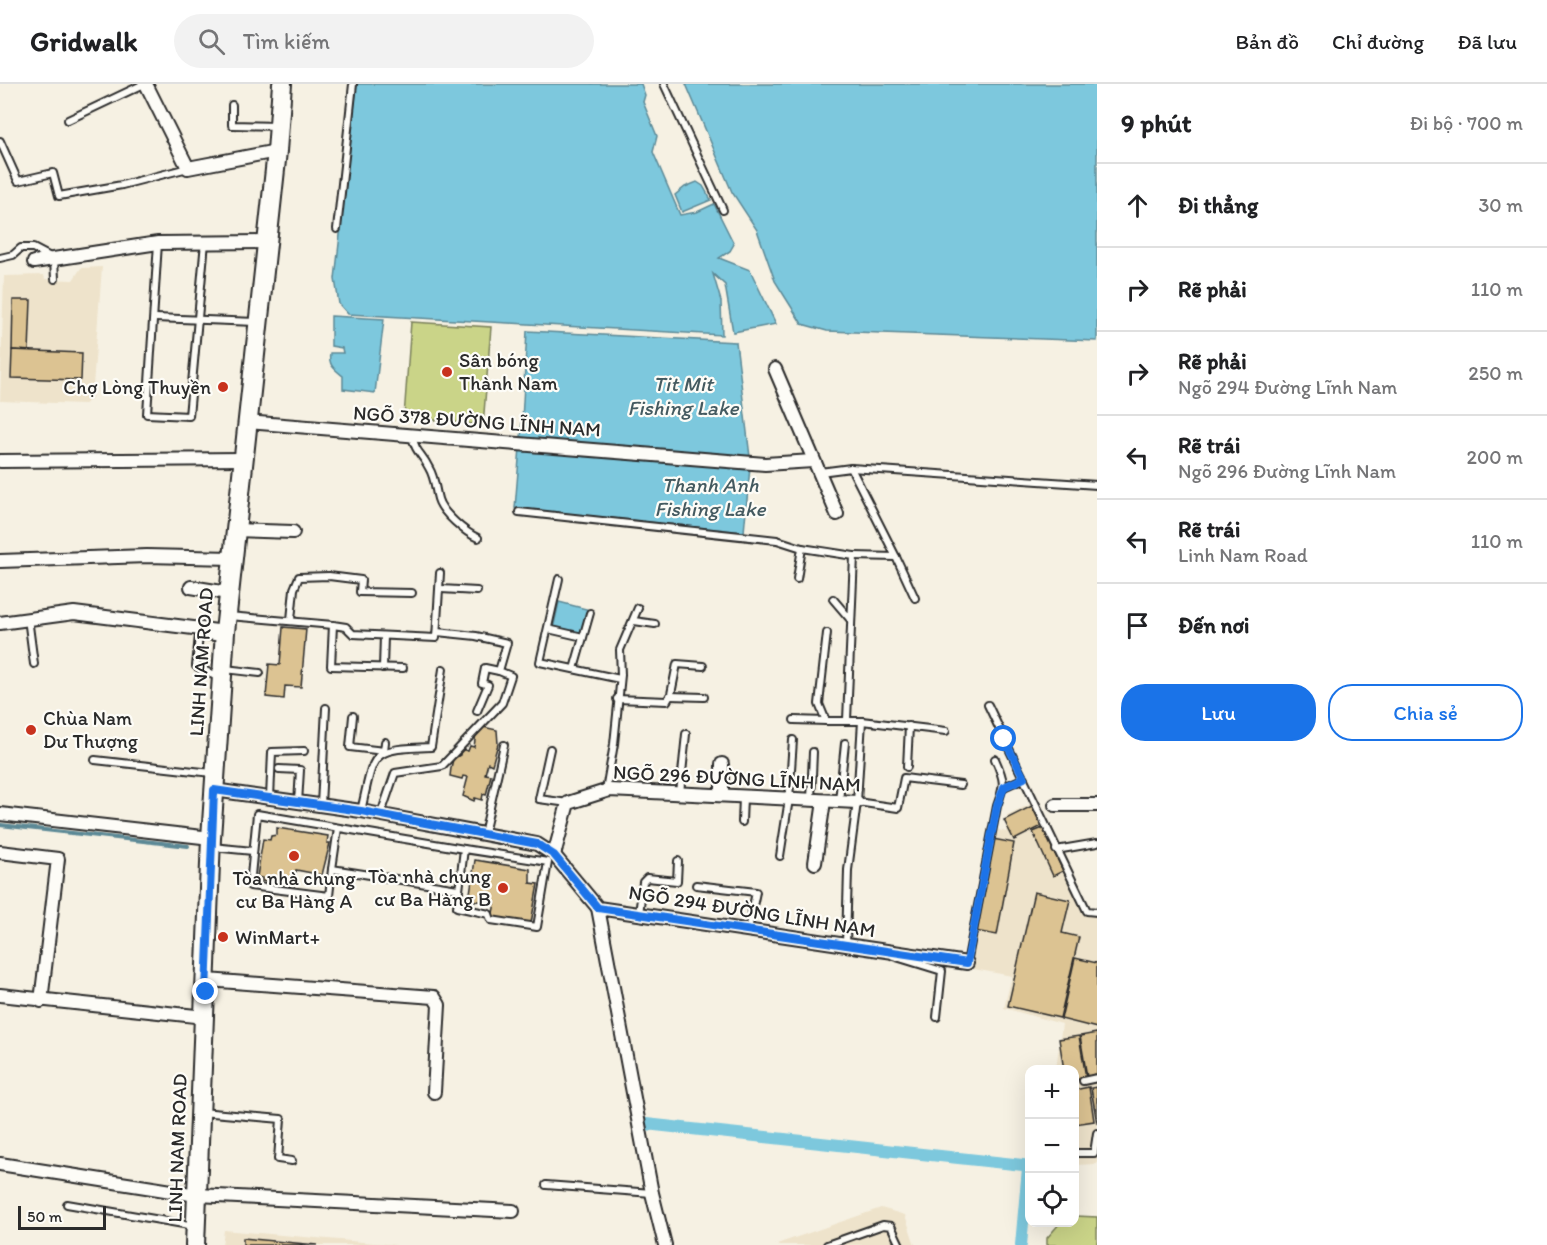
<!DOCTYPE html>
<html lang="vi">
<head>
<meta charset="utf-8">
<style>
	:root { --surface:#fff; --page:#f2f2f2; --text:#202124; --muted:#757577; --line:#e0e0e0; --accent:#1a73e8 }
	body { margin:0; font-family:Itim,sans-serif; background:var(--page); color:var(--text) }
	.controls { position:absolute; right:18px; bottom:18px; display:grid; overflow:hidden; border-radius:12px; box-shadow:0 6px 24px #0002 }
	.controls button { width:54px; height:54px; display:grid; place-items:center; padding:0; border:0; border-bottom:2px solid var(--line); background:var(--surface); color:var(--text); font:30px sans-serif }
	.scale { position:absolute; left:18px; bottom:15px; width:88px; box-sizing:border-box; padding-left:6px; border:3px solid #2b2b2b; border-top:0; font-size:16px; line-height:21px; white-space:nowrap; color:#2b2b2b; -webkit-text-stroke:4px #fdfcf7; paint-order:stroke }
	.stop { position:absolute; width:18px; height:18px; margin:-14px; border:4px solid #1a73e8; border-radius:50%; background:#fff }
	.stop.end { background:#1a73e8; border-color:#fff; box-shadow:0 2px 6px #0008 }
	.list { margin:0; padding:0; list-style:none }
	h2 { display:flex; justify-content:space-between; align-items:center; height:78px; margin:0; padding:0 24px; font-size:26px }
	h2 small { font-size:20px; font-weight:400; color:var(--muted) }
	.list li { display:grid; grid-template-columns:39px 1fr auto; gap:18px; align-items:center; box-sizing:border-box; height:84px; padding:0 24px; border-top:2px solid var(--line) }
	.list b { display:block; font-size:22px; white-space:nowrap }
	.list p { margin:0; font-size:20px; white-space:nowrap; color:var(--muted) }
	.list em { font-size:20px; font-style:normal; color:var(--muted) }
	.actions { display:flex; gap:12px; padding:18px 24px }
	.actions a { flex:1; padding:14px 0; border:2px solid var(--accent); border-radius:24px; text-align:center; font-size:21px; color:var(--accent) }
	.actions .main { background:var(--accent); color:#fff }
	.icon { flex:none; width:33px; height:33px; fill:none; stroke:currentColor; stroke-width:2; stroke-linecap:round; stroke-linejoin:round }
	.map { position:relative; flex:none; width:1097px; height:1161px; overflow:hidden }
	header { display:flex; align-items:center; gap:36px; box-sizing:border-box; height:84px; padding:0 30px; background:var(--surface); border-bottom:2px solid var(--line) }
	header strong { font-size:28px }
	nav { display:flex; gap:33px; margin-inline-start:auto; font-size:21px }
	.search { width:420px; height:54px; background:var(--page); display:flex; align-items:center; gap:15px; box-sizing:border-box; padding:0 21px; border-radius:33px; color:var(--muted); font-size:22px }
	main { display:flex }
	aside { flex:1; background:var(--surface) }
	.map>svg:first-child { display:block }
</style>
</head>
<body>
<header>
<strong>Gridwalk</strong>
<div class="search"><svg class="icon" aria-label="search" viewBox="0 0 24 24"><circle cx="10" cy="10" r="6"/><path d="M15 15l6 6"/></svg>Tìm kiếm</div>
<nav><a>Bản đồ</a><a>Chỉ đường</a><a>Đã lưu</a></nav>
</header>
<main>
<div class="map">
<svg width="1097" height="1161" viewBox="0 0 1097 1161">
	<rect width="100%" height="100%" fill="#f6f1e3"/>
	<filter id="ink" filterUnits="userSpaceOnUse"><feTurbulence type="fractalNoise" baseFrequency=".0167" numOctaves="2"/><feDisplacementMap in="SourceGraphic" scale="12" xChannelSelector="R" yChannelSelector="G"/><feConvolveMatrix kernelMatrix="1 2 1 2 8 2 1 2 1" color-interpolation-filters="sRGB"/></filter>
	<g filter="url(#ink)">
		<g fill="#eee3cb">
			<path d="M102 183 92 315 84 320 0 317 4 192 44 191 45 195 73 196 81 184Z"/>
			<path d="M1033 719 1085 829 1097 830V1080L1075 1081 1074 986 1056 985 1062 940 1004 924 1012 892 968 884 994 745 1006 748 1007 731Z"/>
			<path d="M881 1124 905 1131 915 1161H774Z"/>
			<path d="M224 1146 397 1161H222Z"/>
		</g>
		<g fill="#cad488" stroke="#7a805a" stroke-width="1.5">
			<path d="M411 238 491 243 483 341 404 333Z"/>
			<path d="M1075 1132 1097 1133V1161H1047V1154L1060 1139 1074 1138Z"/>
		</g>
		<g fill="#7dc8dd" stroke="#5c8996" stroke-width="1.5">
			<path d="M357 0H641L645 11 643 18 657 52 653 68 680 131 697 128 714 120 734 160 730 167 719 174 750 186 776 240 733 248 725 201 713 190 721 217 722 251 348 230 339 220 335 195Z"/>
			<path d="M686 0H1097V257L827 247 802 240 775 197 757 146 732 108Z"/>
			<path d="M697 98 703 102 711 116 682 128 675 111 685 103Z"/>
			<path d="M331 232 384 235 375 309 343 305V292C334 285 328 281 330 269H343L342 264 331 262Z"/>
			<path d="M527 247 736 258 750 373 521 354Z"/>
			<path d="M520 363 750 383 744 448 515 424Z"/>
			<path d="M559 518 590 526 583 551 553 545Z"/>
		</g>
		<g fill="none" stroke-linecap="round" stroke-linejoin="round">
			<path stroke="#5c8996" stroke-width="4" d="M0 741 188 762"/>
			<path stroke="#7dc8dd" stroke-width="12" d="M646 1040 1023 1081 1028 1084 1021 1161"/>
		</g>
		<g fill="#dcc392" stroke="#2b2b2b" stroke-width="1.5">
			<path d="M13 216H31L29 267 12 266Z"/>
			<path d="M12 266 82 269 81 296 11 294Z"/>
			<path d="M283 543 306 545 301 603 285 602 284 615 266 613 269 580 280 581Z"/>
			<path d="M483 643 497 646 498 660 492 681 488 679 485 690 491 691 486 711 483 710 482 716 475 714 474 717 463 712 468 693 463 692 462 695 450 692 451 684 453 675 460 671 461 665 468 667 470 662 474 663 476 649Z"/>
			<path d="M1032 722 1042 742 1014 756 1004 736Z"/>
			<path d="M277 744 328 752 327 759H330L322 791 296 786 294 802 262 797V794L257 793 263 755 270 756 271 752 277 751Z"/>
			<path d="M1043 744 1063 787 1053 792 1033 748Z"/>
			<path d="M993 755 1014 759 997 851 975 847Z"/>
			<path d="M475 776 530 785V799L538 800 531 839 526 838V841L492 834 495 819 469 816Z"/>
			<path d="M1034 808 1070 816 1062 849 1079 853 1060 934 1008 922Z"/>
			<path d="M1075 874 1097 879V944L1061 935Z"/>
			<path d="M1097 949V992L1087 993 1080 952Z"/>
			<path d="M1079 952 1086 994 1074 996V986H1064L1059 955Z"/>
			<path d="M1089 1003 1094 1037 1075 1040 1074 1006Z"/>
			<path d="M1097 1003V1039L1091 1004Z"/>
			<path d="M243 1154 317 1161H243Z"/>
		</g>
		<g fill="none" stroke-linecap="round" stroke-linejoin="round">
			<g stroke="#2b2b2b" stroke-width="10">
				<g id="service">
					<path d="M664 0 723 126"/>
					<path d="M232 21V41L278 42"/>
					<path d="M68 36 144 0"/>
					<path d="M0 57 18 97 53 89 59 112 122 101 188 84"/>
					<path d="M337 145 353 0"/>
					<path d="M158 159 147 330 189 332 205 158"/>
					<path d="M0 174 13 171 21 164H33L54 175 55 195"/>
					<path d="M155 234 256 238"/>
					<path d="M412 352C416 370 422 369 429 384 435 394 435 404 438 415 442 429 466 449 478 454"/>
					<path d="M851 384 896 473 854 472"/>
					<path d="M820 388 851 384 1097 401"/>
					<path d="M519 428 777 456 802 464 854 472 847 636"/>
					<path d="M896 473 915 514"/>
					<path d="M559 495 540 578 620 595"/>
					<path d="M797 495 802 464"/>
					<path d="M441 505 477 507"/>
					<path d="M833 515 850 535"/>
					<path d="M229 532 333 541 346 543 353 550 436 554 440 489"/>
					<path d="M28 534 34 580"/>
					<path d="M291 536 294 505 299 493 329 492 361 496 360 508 412 509"/>
					<path d="M634 537 655 540"/>
					<path d="M333 541 331 582 403 584"/>
					<path d="M548 545 583 553"/>
					<path d="M827 549 819 620 826 637H862L946 647"/>
					<path d="M383 584 384 552"/>
					<path d="M225 585 260 589"/>
					<path d="M574 585 590 529"/>
					<path d="M219 594 196 582 199 551 222 554"/>
					<path d="M670 612 704 613"/>
					<path d="M617 615 667 617 671 610 677 580 703 582"/>
					<path d="M988 621 1087 827 1097 828"/>
					<path d="M477 627 488 601 482 599 485 584 499 587"/>
					<path d="M353 632 350 663 384 667 385 658"/>
					<path d="M794 636 826 637"/>
					<path d="M550 665 539 715 568 719"/>
					<path d="M95 676 212 689"/>
					<path d="M907 683 909 642"/>
					<path d="M279 685 300 686 298 719"/>
					<path d="M1004 703 1024 694"/>
					<path d="M606 706 614 660 621 591 620 566 638 524"/>
					<path d="M680 709 686 650"/>
					<path d="M270 714 272 668 304 667"/>
					<path d="M811 716 813 668"/>
					<path d="M839 717 845 659"/>
					<path d="M857 718 898 724 904 694 961 701"/>
					<path d="M321 721 326 624"/>
					<path d="M361 727C375 668 368 665 431 663L443 585"/>
					<path d="M381 730 395 689 442 682 502 619 511 592 499 587 507 559 476 552 437 548"/>
					<path d="M742 738 743 713"/>
					<path d="M338 744 332 785 458 805"/>
					<path d="M484 750 504 661"/>
					<path d="M212 763 253 767"/>
					<path d="M464 765 548 778 537 843 491 836 489 830 457 823Z"/>
					<path d="M1056 766 1097 759"/>
					<path d="M780 772 789 715 793 656"/>
					<path d="M332 785 329 812 250 802 257 730 464 765"/>
					<path d="M696 801 756 808 748 846"/>
					<path d="M639 830 643 798 647 794 677 797 678 777"/>
					<path d="M846 861 848 786 857 718 862 637"/>
					<path d="M893 872 942 887 937 933"/>
					<path d="M967 879 997 722C1005 700 1005 697 995 675"/>
					<path d="M1083 997 1097 994"/>
					<path d="M201 1028 281 1035 278 1075 292 1077"/>
					<path d="M1074 1069H1094L1097 1049"/>
					<path d="M546 1101 652 1109"/>
					<path d="M67 1120 195 1142"/>
					<path d="M827 1161 883 1141 891 1142 900 1161"/>
				</g>
			</g>
			<g stroke="#2b2b2b" stroke-width="16">
				<g id="minor">
					<path d="M146 0 188 84 277 67"/>
					<path d="M34 178 158 159 267 158"/>
					<path d="M775 285 837 430"/>
					<path d="M246 338 765 380 813 377"/>
					<path d="M0 377 243 375"/>
					<path d="M236 446 293 448"/>
					<path d="M0 477 147 472 232 474"/>
					<path d="M191 503 228 509"/>
					<path d="M0 539 74 529 225 548"/>
					<path d="M722 680V711"/>
					<path d="M214 706 361 727 537 760 554 771 598 824 967 879"/>
					<path d="M1055 721H1097"/>
					<path d="M0 730 211 754"/>
					<path d="M0 768 58 775 41 917"/>
					<path d="M554 771 568 719 609 706 857 718"/>
					<path d="M815 779 824 717"/>
					<path d="M598 824 652 1109 665 1161"/>
					<path d="M207 896 434 913 439 921 434 1008"/>
					<path d="M0 911 205 933"/>
					<path d="M0 1080 197 1111 513 1127"/>
				</g>
			</g>
			<g stroke="#2b2b2b" stroke-width="22">
				<path id="secondary" d="M195 1161 211 754 225 548 277 67 282 0"/>
			</g>
			<use href="#service" stroke="#fdfcf7" stroke-width="6"/>
			<use href="#minor" stroke="#fdfcf7" stroke-width="12"/>
			<use href="#secondary" stroke="#fdfcf7" stroke-width="18"/>
		</g>
	</g>
	<g fill="none" stroke-linecap="round" stroke-linejoin="round" filter="url(#ink)">
		<path stroke="#1a73e8" stroke-width="8" d="M206 908 214 706 361 727 537 760 554 771 598 824 967 879 997 722 1004 703 1024 694 1004 655"/>
	</g>
	<g fill="#c8321e" stroke="#fdfcf7" stroke-width="2">
		<circle cx="447" cy="288" r="6"/>
		<circle cx="223" cy="303" r="6"/>
		<circle cx="31" cy="646" r="6"/>
		<circle cx="294" cy="772" r="6"/>
		<circle cx="503" cy="804" r="6"/>
		<circle cx="223" cy="853" r="6"/>
	</g>
	<g text-anchor="middle" dominant-baseline="central" stroke-width="4.5" stroke-linejoin="round" paint-order="stroke">
		<g font-size="20" fill="#2b2b2b" stroke="#fdfcf7" text-anchor="start">
			<text x="459" y="276">Sân bóng<tspan x="459" dy="23">Thành Nam</tspan></text>
			<text x="211" y="303" text-anchor="end">Chợ Lòng Thuyền</text>
			<text x="43" y="634">Chùa Nam<tspan x="43" dy="23">Dư Thượng</tspan></text>
			<text x="491" y="792" text-anchor="end">Tòa nhà chung<tspan x="491" dy="23">cư Ba Hàng B</tspan></text>
			<text x="294" y="794" text-anchor="middle">Tòa nhà chung<tspan x="294" dy="23">cư Ba Hàng A</tspan></text>
			<text x="235" y="853">WinMart+</text>
		</g>
		<g font-size="20" fill="#2b2b2b" stroke="#fdfcf7">
			<text transform="translate(477 337) rotate(4)">NGÕ 378 ĐƯỜNG LĨNH NAM</text>
			<text transform="translate(201 578) rotate(-86)">LINH NAM ROAD</text>
			<text transform="translate(737 694) rotate(3)">NGÕ 296 ĐƯỜNG LĨNH NAM</text>
			<text transform="translate(752 827) rotate(9)">NGÕ 294 ĐƯỜNG LĨNH NAM</text>
			<text transform="translate(177 1064) rotate(-88)">LINH NAM ROAD</text>
		</g>
		<g font-size="21" font-style="italic" fill="#445a60" stroke="#fdfcf7">
			<text x="683" y="299">Tit Mit<tspan x="683" dy="24">Fishing Lake</tspan></text>
			<text x="710" y="400">Thanh Anh<tspan x="710" dy="24">Fishing Lake</tspan></text>
		</g>
	</g>
</svg>
<div class="controls">
<button>+</button>
<button>−</button>
<button><svg class="icon" aria-label="locate" viewBox="0 0 24 24"><circle cx="12" cy="12" r="6"/><path d="M12 2v4M12 18v4M2 12h4M18 12h4"/></svg></button>
</div>
<div class="scale">50 m</div>
<div class="stop" style="left:1004px;top:655px"></div>
<div class="stop end" style="left:206px;top:908px"></div>
</div>
<aside>
<h2>9 phút<small>Đi bộ · 700 m</small></h2>
<ul class="list">
<li><svg class="icon" aria-label="ahead" viewBox="0 0 24 24"><path d="M12 20V5M6 11l6-6 6 6"/></svg><div><b>Đi thẳng</b></div><em>30 m</em></li>
<li><svg class="icon" aria-label="right" viewBox="0 0 24 24"><path d="M7 20v-9h11M14 6l5 5-5 5"/></svg><div><b>Rẽ phải</b></div><em>110 m</em></li>
<li><svg class="icon" aria-label="right" viewBox="0 0 24 24"><path d="M7 20v-9h11M14 6l5 5-5 5"/></svg><div><b>Rẽ phải</b><p>Ngõ 294 Đường Lĩnh Nam</p></div><em>250 m</em></li>
<li><svg class="icon" aria-label="left" viewBox="0 0 24 24"><path d="M17 20v-9H6M10 6l-5 5 5 5"/></svg><div><b>Rẽ trái</b><p>Ngõ 296 Đường Lĩnh Nam</p></div><em>200 m</em></li>
<li><svg class="icon" aria-label="left" viewBox="0 0 24 24"><path d="M17 20v-9H6M10 6l-5 5 5 5"/></svg><div><b>Rẽ trái</b><p>Linh Nam Road</p></div><em>110 m</em></li>
<li><svg class="icon" aria-label="arrive" viewBox="0 0 24 24"><path d="M6 21V4h12l-3 4 3 4H6"/></svg><div><b>Đến nơi</b></div></li>
</ul>
<div class="actions"><a class="main">Lưu</a><a>Chia sẻ</a></div>
</aside>
</main>
</body>
</html>
